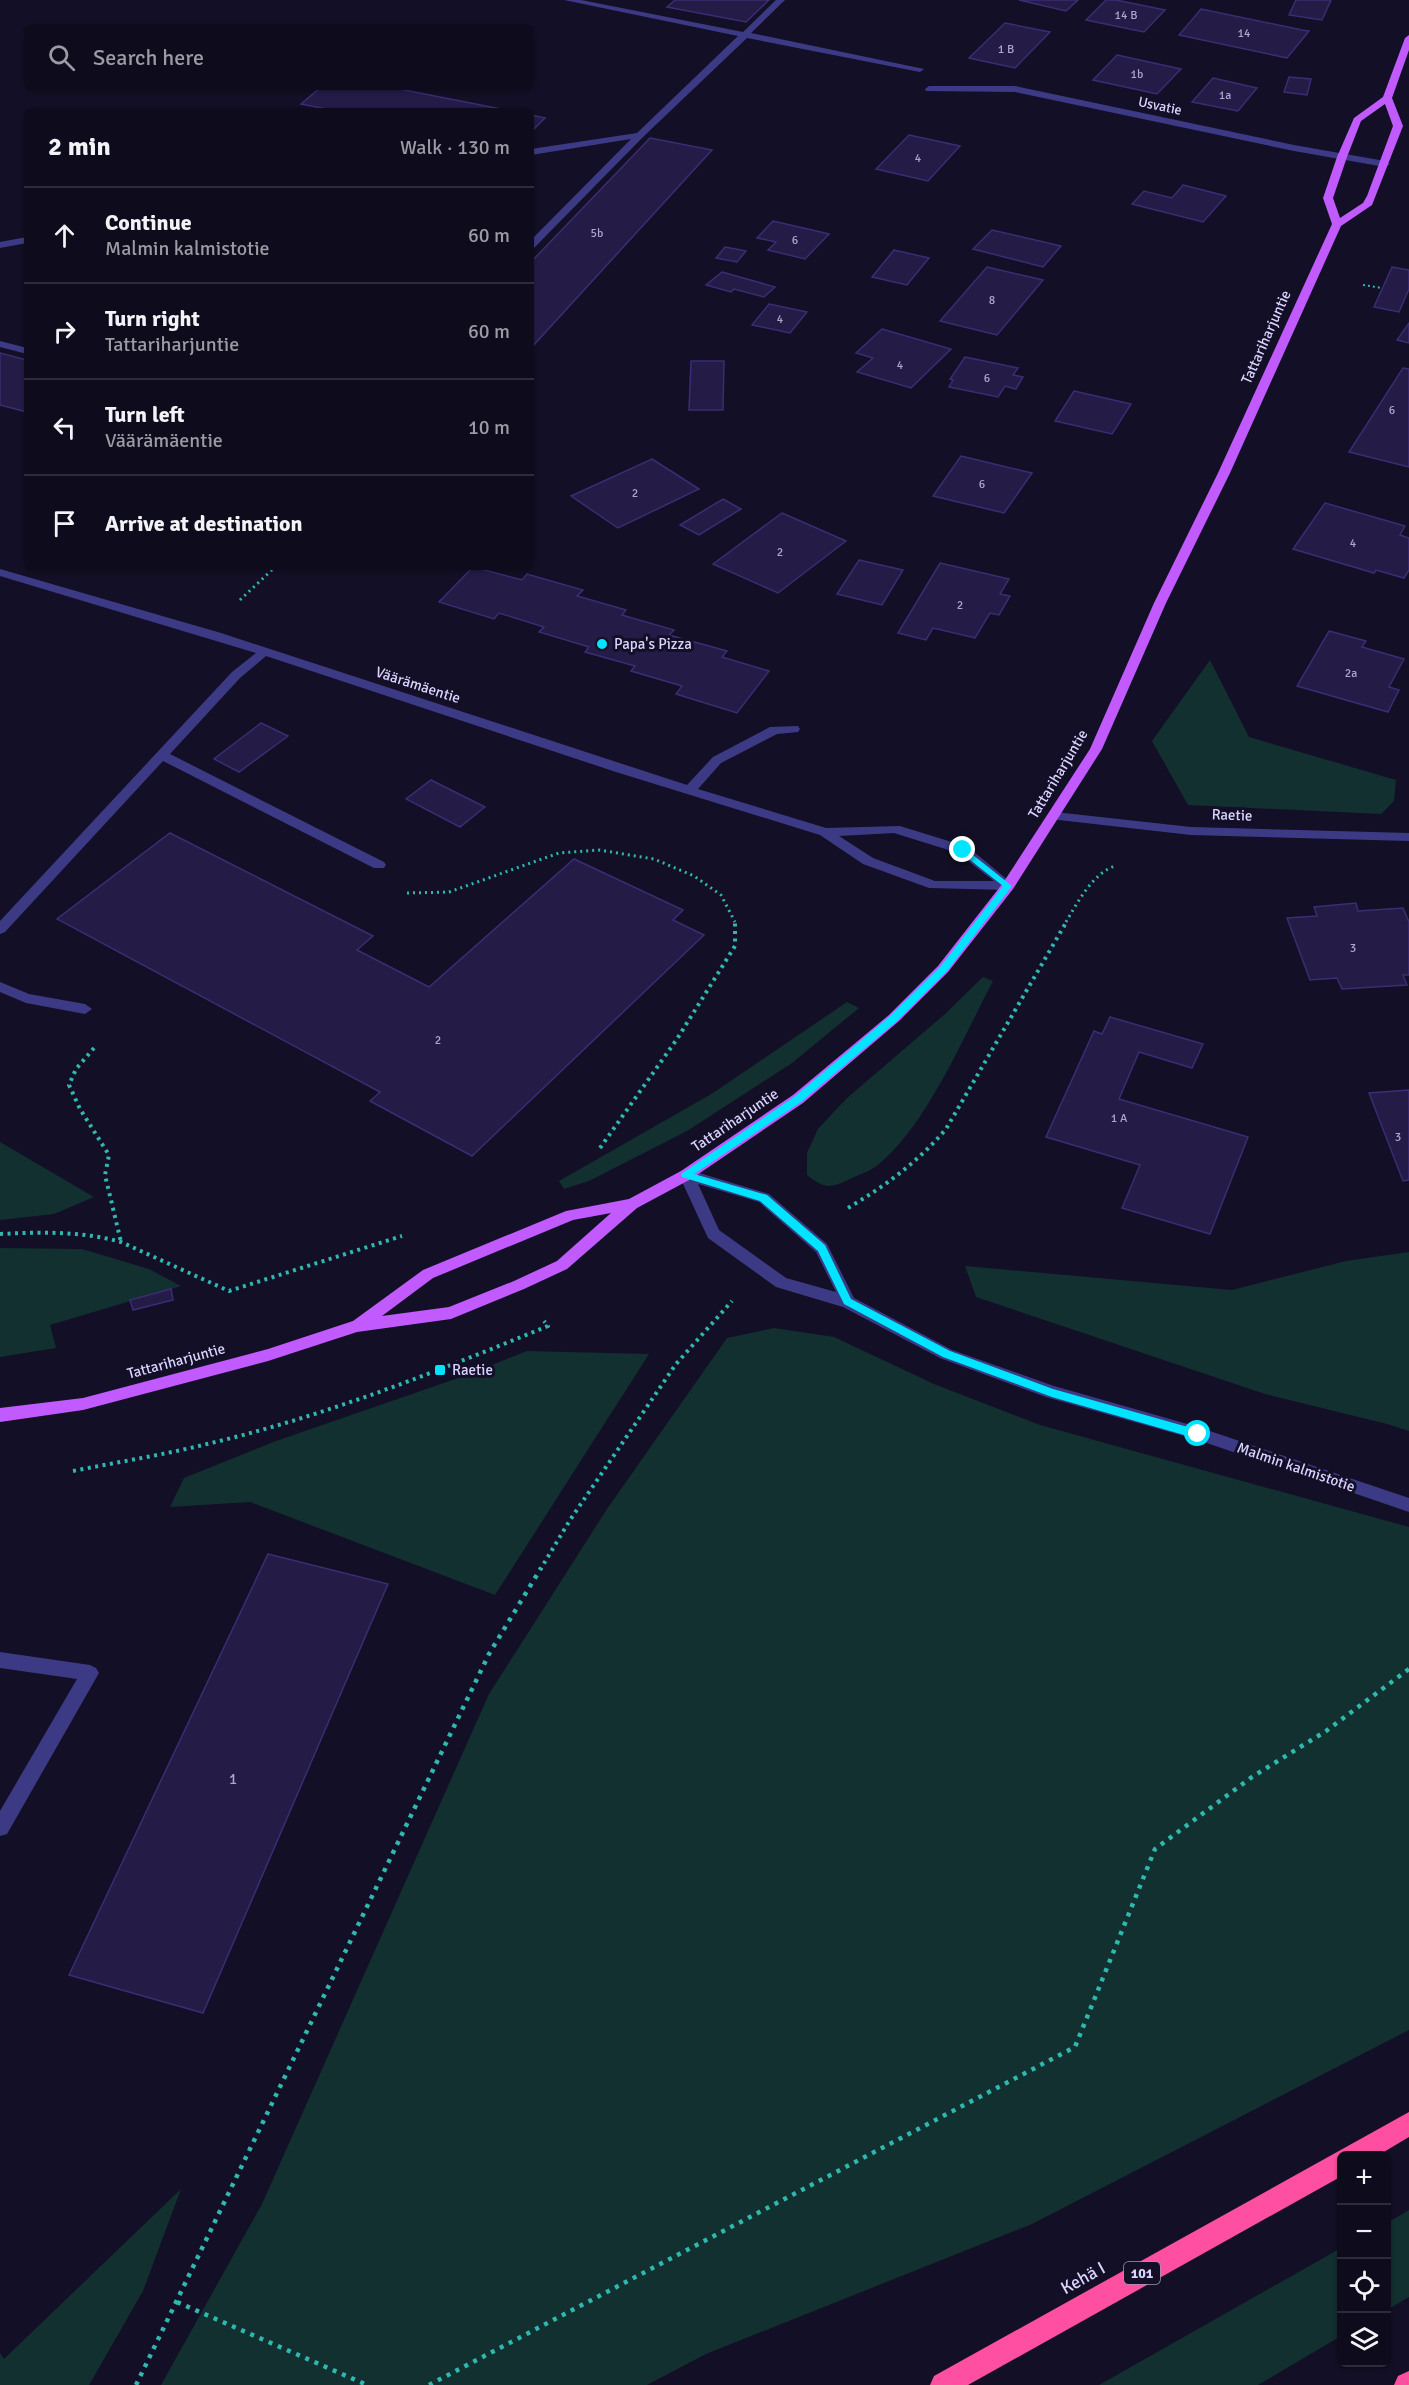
<!DOCTYPE html>
<html lang="en">
<head>
<meta charset="utf-8">
<style>
	:root { --surface:#0e0b1c; --page:#171425; --text:#f1f3f6; --muted:#9b9ba3; --line:#2e2b3b }
	body { margin:0; font-family:Signika,sans-serif; background:var(--page); color:var(--text) }
	.controls { position:absolute; right:18px; bottom:18px; display:grid; overflow:hidden; border-radius:9px; box-shadow:0 2px 4px #0004 }
	.controls button { width:54px; height:54px; display:grid; place-items:center; padding:0; border:0; border-bottom:2px solid var(--line); background:var(--surface); color:var(--text); font:30px sans-serif }
	.stop { position:absolute; width:18px; height:18px; margin:-14px; border:4px solid #00e5ff; border-radius:50%; background:#fff }
	.stop.end { background:#00e5ff; border-color:#fff; box-shadow:0 2px 6px #0008 }
	.list { margin:0; padding:0; list-style:none }
	h2 { display:flex; justify-content:space-between; align-items:center; height:78px; margin:0; padding:0 24px; font-size:26px }
	h2 small { font-size:20px; font-weight:400; color:var(--muted) }
	.list li { display:grid; grid-template-columns:39px 1fr auto; gap:18px; align-items:center; box-sizing:border-box; height:96px; padding:0 24px; border-top:2px solid var(--line) }
	.list b { display:block; font-size:22px; white-space:nowrap }
	.list p { margin:0; font-size:20px; white-space:nowrap; color:var(--muted) }
	.list em { font-size:20px; font-style:normal; color:var(--muted) }
	.icon { flex:none; width:33px; height:33px; fill:none; stroke:currentColor; stroke-width:2; stroke-linecap:round; stroke-linejoin:round }
	.map { position:relative; flex:none; width:1409px; height:2385px; overflow:hidden }
	.search { position:absolute; background:var(--surface); box-shadow:0 2px 4px #0004; left:24px; top:24px; width:510px; height:66px; display:flex; align-items:center; gap:15px; box-sizing:border-box; padding:0 21px; border-radius:9px; color:var(--muted); font-size:22px }
	.panel { position:absolute; background:var(--surface); box-shadow:0 2px 4px #0004; left:24px; top:108px; width:510px; height:462px; border-radius:9px }
	.map>svg:first-child { display:block }
</style>
</head>
<body>
<div class="map">
<svg width="1409" height="2385" viewBox="0 0 1409 2385">
	<rect width="100%" height="100%" fill="#130f26"/>
	<g fill="#12302f">
		<path d="M1210 660 1249 737 1396 780 1394 801 1381 814 1188 805 1152 741Z"/>
		<path d="M983 977 993 981C964 1036 927 1124 880 1163 873 1170 861 1174 852 1178 832 1188 825 1190 807 1175V1153L818 1129 846 1099 945 1014Z"/>
		<path d="M847 1002 859 1008 792 1063 687 1131 589 1181 564 1189 559 1181 713 1093Z"/>
		<path d="M0 1142 94 1197 54 1214 0 1220Z"/>
		<path d="M0 1248 82 1249 149 1269 181 1286 50 1325 56 1348 0 1357Z"/>
		<path d="M1409 1252V1431L1387 1424 1265 1394 976 1297 965 1266 1232 1290 1346 1261Z"/>
		<path d="M774 1328 834 1337 934 1384 1040 1425 1409 1527V2030L1032 2224 706 2354 647 2385H161L262 2204 489 1694 607 1509 727 1338Z"/>
		<path d="M527 1351 649 1354 495 1595 250 1502 170 1507 184 1478 276 1441 464 1376Z"/>
		<path d="M181 2189 143 2291 89 2385H0V2353L4 2359Z"/>
		<path d="M1409 2210V2297L1387 2310V2223Z"/>
		<path d="M1341 2248V2336L1258 2385H1099Z"/>
	</g>
	<g fill="#241b47" stroke="#3b2d73" stroke-width="1.5">
		<path d="M675 0H769L746 22 667 7Z"/>
		<path d="M1019 0H1078L1066 11Z"/>
		<path d="M1106 0H1116L1165 10 1144 32 1086 20Z"/>
		<path d="M1296 0H1331L1322 20 1289 15Z"/>
		<path d="M1201 9 1302 30 1309 31 1287 58 1179 35Z"/>
		<path d="M1005 23 1050 32 1015 68 969 58Z"/>
		<path d="M1117 55 1181 69 1157 94 1093 80Z"/>
		<path d="M1289 77 1311 79 1307 95 1284 92Z"/>
		<path d="M1213 78 1257 88 1238 111 1192 102Z"/>
		<path d="M321 87H389L511 111H337L301 104Z"/>
		<path d="M531 115 545 118 531 132Z"/>
		<path d="M909 135 960 146 928 181 876 169Z"/>
		<path d="M650 138 712 150 531 348V262Z"/>
		<path d="M1183 185 1226 196 1203 222 1132 204 1144 191 1172 198Z"/>
		<path d="M773 221 829 234 805 259 768 250 776 242 757 238Z"/>
		<path d="M992 230 1061 246 1043 267 973 249Z"/>
		<path d="M725 247 746 251 737 262 716 258Z"/>
		<path d="M894 250 929 258 907 285 872 277Z"/>
		<path d="M987 267 1043 280 997 335 940 321Z"/>
		<path d="M1392 267 1409 270V289L1399 312 1374 307Z"/>
		<path d="M722 272 775 287 764 297 734 289 731 292 706 285Z"/>
		<path d="M769 304 807 312 790 333 752 325Z"/>
		<path d="M1409 323V343L1397 340Z"/>
		<path d="M882 329 951 349 911 388 857 372 873 358 856 353Z"/>
		<path d="M0 353 27 360V412L0 405Z"/>
		<path d="M965 357 1018 368 1013 375 1023 377 1016 389 1005 386 998 397 949 387 953 380 950 379Z"/>
		<path d="M691 361H724L723 410H689Z"/>
		<path d="M1403 368 1409 369V467L1349 452Z"/>
		<path d="M1074 391 1131 404 1112 434 1055 421Z"/>
		<path d="M961 456 1032 473 1004 513 933 496Z"/>
		<path d="M652 459 699 489 618 528 571 496Z"/>
		<path d="M723 499 741 509 699 535 680 525Z"/>
		<path d="M1325 503 1405 526 1400 535 1409 538V570L1404 578 1376 570 1374 573 1293 549Z"/>
		<path d="M782 513 846 541 778 593 713 564Z"/>
		<path d="M859 560 903 570 882 605 837 594Z"/>
		<path d="M940 563 1009 579 1000 594 1010 596 999 615 990 613 975 638 933 628 926 640 898 633Z"/>
		<path d="M473 567 522 580 527 574 583 590 577 596 626 610 622 615 674 630 669 635 727 651 722 657 769 671 737 713 676 694 682 686 631 671 635 666 585 652 589 647 539 632 544 627 499 613 494 619 439 602Z"/>
		<path d="M1329 631 1366 641 1362 647 1404 659 1389 687 1399 690 1388 712 1297 686Z"/>
		<path d="M261 723 288 736 239 772 214 759Z"/>
		<path d="M431 780 485 807 460 827 406 799Z"/>
		<path d="M170 833 373 936 357 950 429 987 574 859 683 910 673 920 704 935 472 1156 370 1101 380 1092 57 919Z"/>
		<path d="M1356 903 1358 911 1403 908 1409 922V975H1403L1407 985 1342 989 1337 978 1310 980 1287 918 1317 916 1314 907Z"/>
		<path d="M1110 1017 1203 1044 1192 1068 1139 1052 1119 1099 1248 1137 1210 1234 1122 1208 1140 1165 1046 1137 1094 1031 1102 1034Z"/>
		<path d="M1409 1090V1180L1403 1181 1369 1093Z"/>
		<path d="M171 1289 173 1300 133 1310 130 1300Z"/>
		<path d="M268 1554 388 1584 203 2013 69 1975Z"/>
	</g>
	<g fill="none" stroke-linecap="round" stroke-linejoin="round">
		<path stroke="#2fb8b0" stroke-width="2" stroke-dasharray="2 3" stroke-linecap="butt" d="M1363 285 1382 288"/>
		<g stroke="#2fb8b0" stroke-width="3" stroke-dasharray="2 4" stroke-linecap="butt">
			<path d="M240 600 275 567"/>
			<path d="M407 893 449 892 559 853 599 850 654 859 694 876 721 895 735 922"/>
			<path d="M1066 922C1077 903 1093 873 1115 866"/>
		</g>
		<g stroke="#2fb8b0" stroke-width="4" stroke-dasharray="3 4.5" stroke-linecap="butt">
			<path d="M94 1048 76 1069 69 1085 80 1109 109 1155 105 1175 121 1242"/>
			<path d="M600 1148 677 1039 735 946V921"/>
			<path d="M848 1208C885 1186 918 1162 946 1129L1067 921"/>
			<path d="M0 1234C41 1232 81 1231 121 1242L229 1291 402 1236"/>
			<path d="M73 1471C118 1462 163 1455 207 1444 323 1417 438 1371 548 1326L544 1321"/>
			<path d="M540 1570 570 1520 676 1364 732 1301"/>
		</g>
		<g stroke="#2fb8b0" stroke-width="4.5" stroke-dasharray="4 6" stroke-linecap="butt">
			<path d="M177 2302 367 2385"/>
			<path d="M136 2385 489 1654 541 1568"/>
			<path d="M429 2385 1075 2047 1155 1849 1252 1777 1326 1731 1409 1669"/>
		</g>
		<g fill="#3d3a85" fill-rule="evenodd">
			<path d="M564 0H581L743 32 776 0H785L751 33 924 69 920 72 747 38 643 137 534 248 531 249V240L631 139 531 155V149L637 133 738 36Z"/>
			<path d="M929 86H1015L1294 145 1385 161 1390 164 1385 167 1294 151 1015 92 926 91 925 89Z"/>
			<path d="M27 237V243L0 248V242Z"/>
			<path d="M0 341 27 348V354L0 347Z"/>
			<path d="M0 569 221 633 687 785 713 757 770 727 798 726 800 729 798 732 777 734 721 763 698 789 826 828 900 826 968 847 1015 886 1008 890 929 888 863 864 820 835 616 772 266 656 240 678 170 754 384 862 386 865 384 868H374L163 761 5 932 0 934V921L232 672 256 653 0 576ZM894 833 958 853 994 881H935L873 858 839 836Z"/>
			<path d="M1055 812 1191 827 1409 833V841L1191 835 1050 819 1049 816 1050 813Z"/>
			<path d="M0 982 29 994 85 1004 92 1009 85 1014 26 1003 0 992Z"/>
			<path d="M686 1169 769 1194 827 1244 854 1298 952 1350 1054 1386 1198 1427 1409 1498V1512L1198 1440 1046 1397 940 1358 843 1307 776 1287 708 1238 679 1175 681 1171ZM698 1184 759 1202 816 1252 836 1292 786 1278 719 1230Z"/>
			<path d="M0 1652 90 1665 96 1668 99 1673 7 1834 0 1836V1811L77 1679 0 1668Z"/>
		</g>
		<path fill="#c25bff" fill-rule="evenodd" d="M1409 35V50L1392 98 1403 126 1372 205 1341 226 1230 473 1166 603 1102 749 1013 889 948 972 899 1021 803 1103 691 1179 637 1208 567 1269 524 1289 451 1319 357 1332 268 1361 83 1410 0 1422V1408L83 1398 268 1349 353 1321 423 1270 566 1211 629 1199 681 1171 793 1095 889 1015 938 966 1003 883 1090 749 1154 603 1218 473 1332 224 1323 198 1337 157 1354 118 1383 97 1405 38ZM1385 104 1393 126 1367 196 1363 203 1340 218 1333 198 1347 157 1361 121ZM611 1213 557 1261 514 1281 449 1307 382 1316 433 1278 573 1220Z"/>
		<g fill="#ff4fa3" fill-rule="evenodd">
			<path d="M1409 2112V2137L1377 2156H1342V2176L968 2385H930L934 2376Z"/>
			<path d="M1409 2371V2385H1394L1398 2376Z"/>
		</g>
	</g>
	<path fill="#00e5ff" d="M963 847 1012 886 947 971 897 1021 801 1102 694 1174 767 1195 825 1245 851 1299 950 1351 1053 1389 1202 1431V1437L1198 1439 1052 1397 943 1357 844 1304 818 1251 760 1201 682 1177 681 1174 794 1097 890 1016 940 967 1003 886 960 852V848Z"/>
	<g fill="#00e5ff" stroke="#130f26" stroke-width="2">
		<circle cx="602" cy="644" r="6"/>
		<rect x="434" y="1364" width="12" height="12" rx="3"/>
	</g>
	<g text-anchor="middle" dominant-baseline="central" stroke-width="6" stroke-linejoin="round" paint-order="stroke">
		<g font-size="12" fill="#aca6d1">
			<text x="1126" y="15">14 B</text>
			<text x="1244" y="33">14</text>
			<text x="1006" y="49">1 B</text>
			<text x="1137" y="74">1b</text>
			<text x="1225" y="95">1a</text>
			<text x="918" y="158">4</text>
			<text x="597" y="233">5b</text>
			<text x="795" y="240">6</text>
			<text x="992" y="300">8</text>
			<text x="780" y="319">4</text>
			<text x="900" y="365">4</text>
			<text x="987" y="378">6</text>
			<text x="1392" y="410">6</text>
			<text x="982" y="484">6</text>
			<text x="635" y="493">2</text>
			<text x="1353" y="543">4</text>
			<text x="780" y="552">2</text>
			<text x="960" y="605">2</text>
			<text x="1351" y="673">2a</text>
			<text x="1353" y="948">3</text>
			<text x="438" y="1040">2</text>
			<text x="1119" y="1118">1 A</text>
			<text x="1398" y="1137">3</text>
		</g>
		<g font-size="14" fill="#d9d4ff" stroke="#130f26">
			<text transform="translate(1160 106) rotate(12)">Usvatie</text>
		</g>
		<rect fill="#130f26" stroke="#9e99be" stroke-width="1.5" x="1124" y="2262" width="36" height="22" rx="4.5"/>
		<g font-size="14" font-weight="bold" fill="#d9d4ff">
			<text x="1142" y="2273">101</text>
		</g>
		<g font-size="15" fill="#d9d4ff" stroke="#130f26">
			<text transform="translate(1266 337) rotate(-66)">Tattariharjuntie</text>
			<text transform="translate(418 685) rotate(18)">Väärämäentie</text>
			<text transform="translate(1058 774) rotate(-59)">Tattariharjuntie</text>
			<text transform="translate(1232 815) rotate(2)">Raetie</text>
			<text transform="translate(735 1120) rotate(-34)">Tattariharjuntie</text>
			<text transform="translate(176 1361) rotate(-15)">Tattariharjuntie</text>
			<text transform="translate(1296 1467) rotate(19)">Malmin kalmistotie</text>
		</g>
		<g font-size="15" fill="#d9d4ff" stroke="#130f26" text-anchor="start">
			<text x="614" y="644">Papa's Pizza</text>
			<text x="452" y="1370">Raetie</text>
		</g>
		<g font-size="15" fill="#aca6d1">
			<text x="233" y="1779">1</text>
		</g>
		<g font-size="18" fill="#d9d4ff" stroke="#130f26">
			<text transform="translate(1083 2278) rotate(-29)">Kehä I</text>
		</g>
	</g>
</svg>
<div class="controls">
<button>+</button>
<button>−</button>
<button><svg class="icon" aria-label="locate" viewBox="0 0 24 24"><circle cx="12" cy="12" r="6"/><path d="M12 2v4M12 18v4M2 12h4M18 12h4"/></svg></button>
<button><svg class="icon" aria-label="layers" viewBox="0 0 24 24"><path d="M12 4l9 5-9 5-9-5zM3 14l9 5 9-5"/></svg></button>
</div>
<div class="stop" style="left:1198px;top:1434px"></div>
<div class="stop end" style="left:963px;top:850px"></div>
<div class="search"><svg class="icon" aria-label="search" viewBox="0 0 24 24"><circle cx="10" cy="10" r="6"/><path d="M15 15l6 6"/></svg>Search here</div>
<section class="panel">
<h2>2 min<small>Walk · 130 m</small></h2>
<ul class="list">
<li><svg class="icon" aria-label="ahead" viewBox="0 0 24 24"><path d="M12 20V5M6 11l6-6 6 6"/></svg><div><b>Continue</b><p>Malmin kalmistotie</p></div><em>60 m</em></li>
<li><svg class="icon" aria-label="right" viewBox="0 0 24 24"><path d="M7 20v-9h11M14 6l5 5-5 5"/></svg><div><b>Turn right</b><p>Tattariharjuntie</p></div><em>60 m</em></li>
<li><svg class="icon" aria-label="left" viewBox="0 0 24 24"><path d="M17 20v-9H6M10 6l-5 5 5 5"/></svg><div><b>Turn left</b><p>Väärämäentie</p></div><em>10 m</em></li>
<li><svg class="icon" aria-label="arrive" viewBox="0 0 24 24"><path d="M6 21V4h12l-3 4 3 4H6"/></svg><div><b>Arrive at destination</b></div></li>
</ul>
</section>
</div>
</body>
</html>
